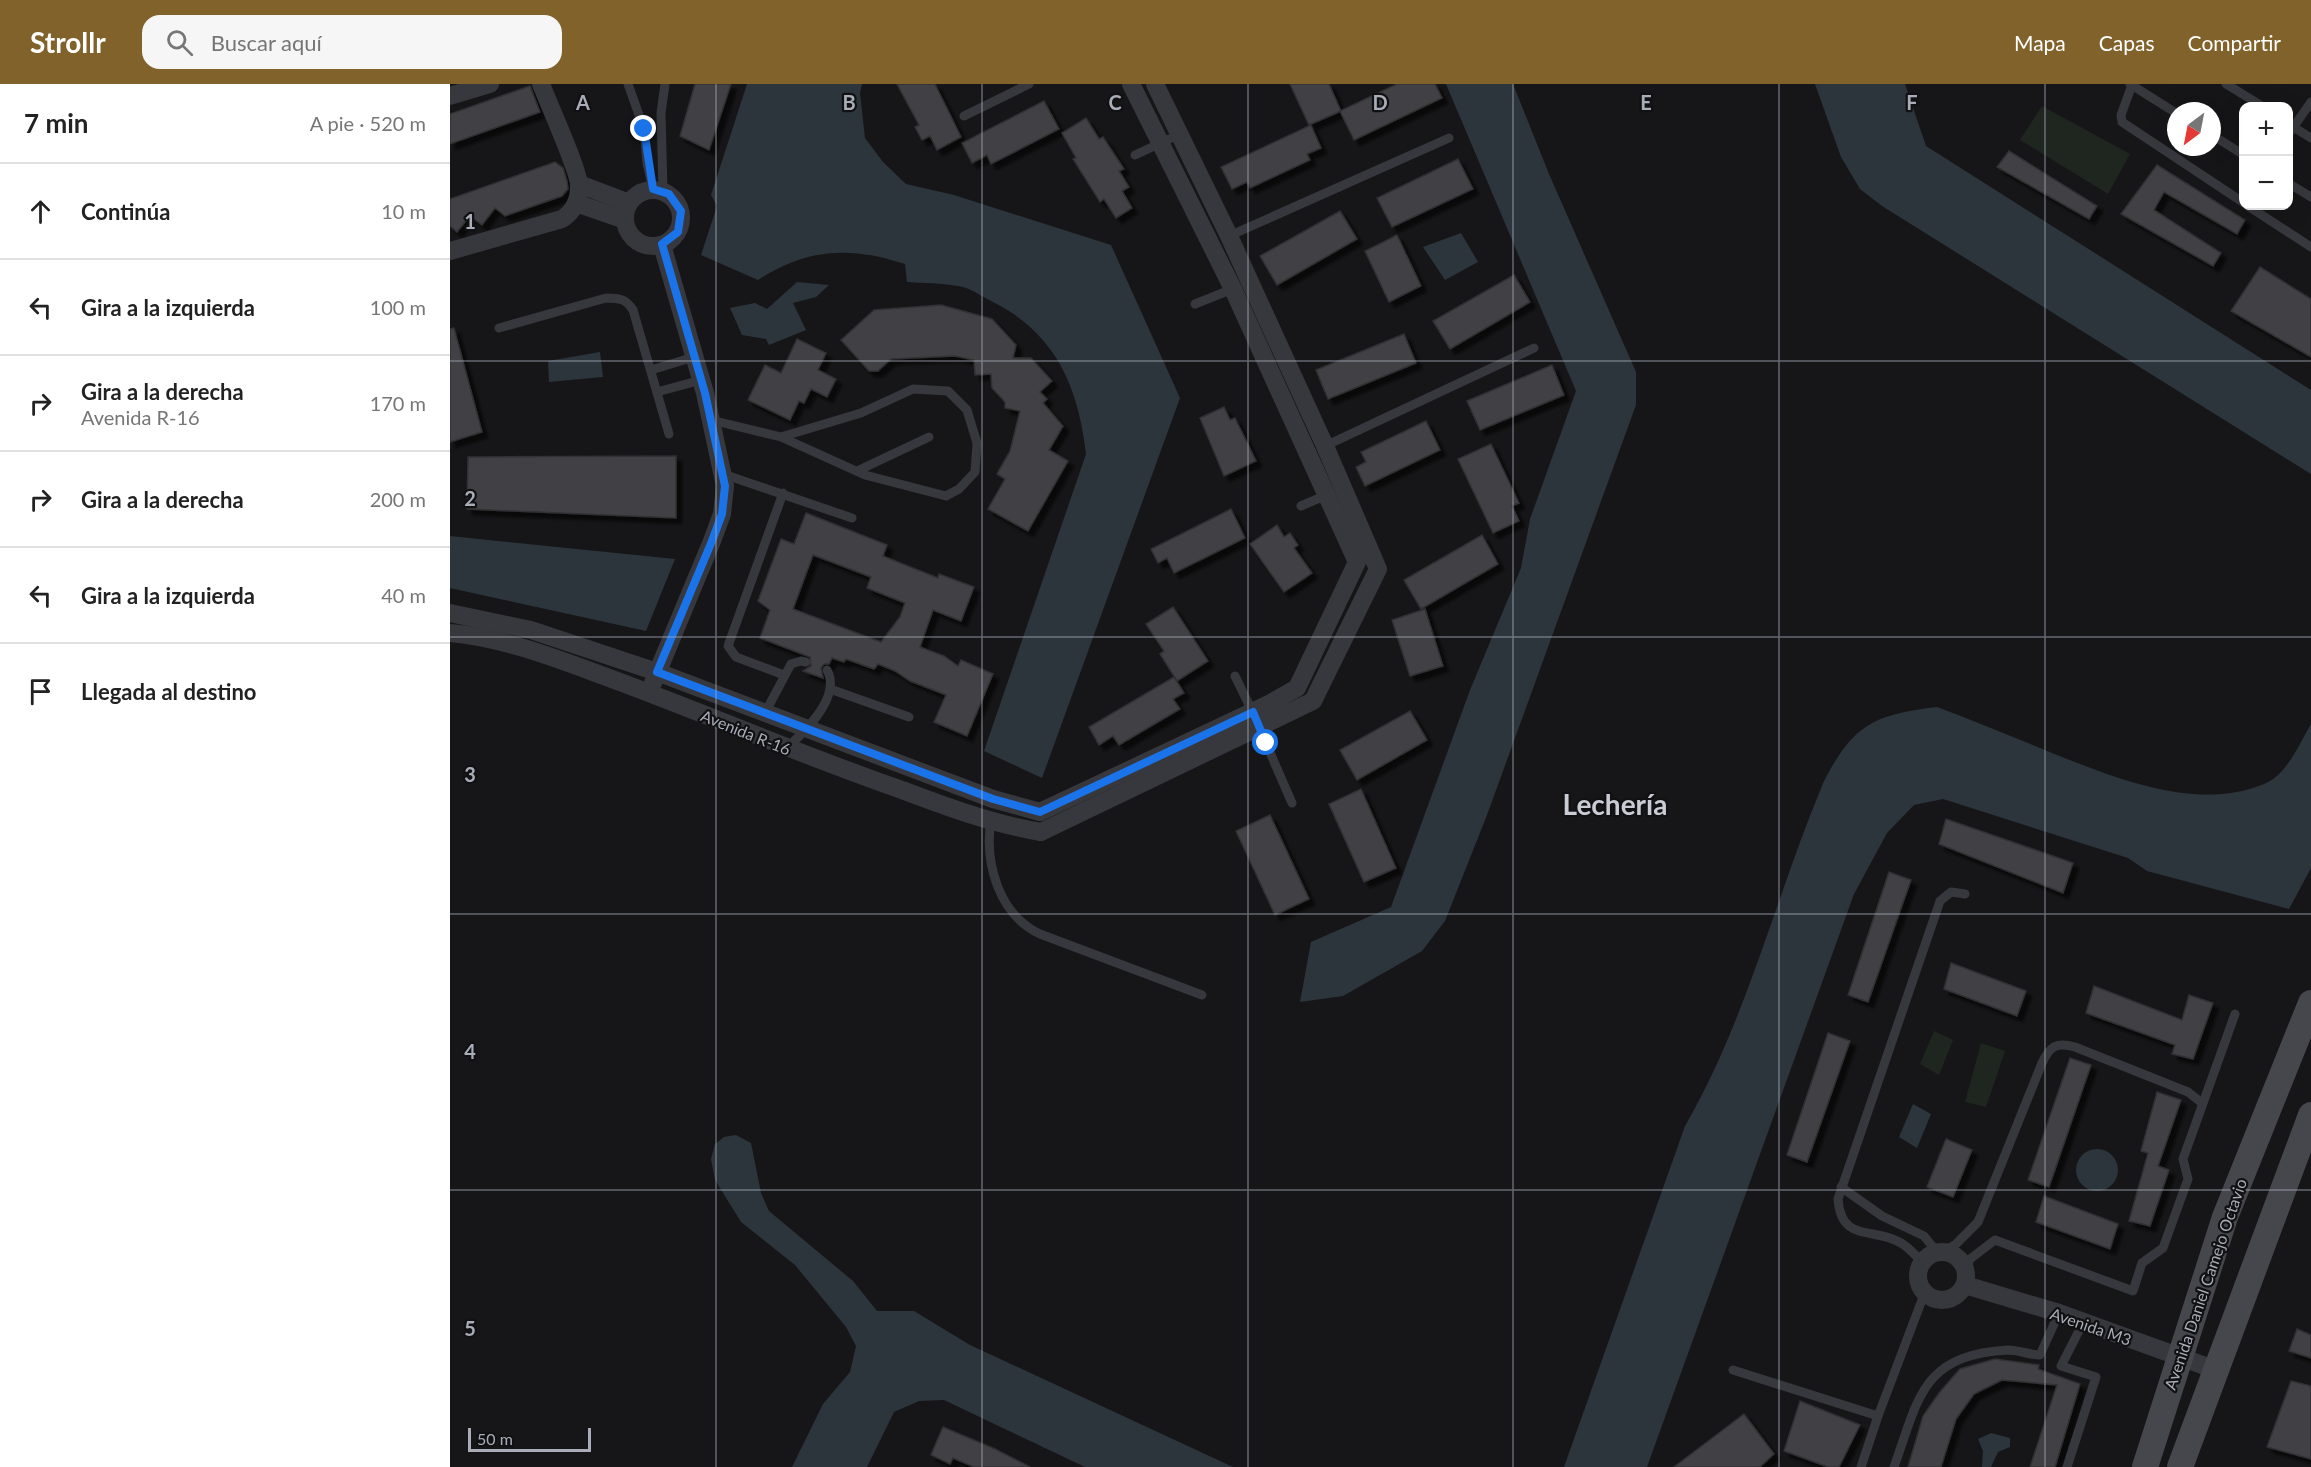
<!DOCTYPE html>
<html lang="es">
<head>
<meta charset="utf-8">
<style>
	:root { --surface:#fff; --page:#f6f6f6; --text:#222; --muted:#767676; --line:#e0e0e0; --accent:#80622a }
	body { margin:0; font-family:Lato,sans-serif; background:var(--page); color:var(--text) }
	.controls { position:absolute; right:18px; top:18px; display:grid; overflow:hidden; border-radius:12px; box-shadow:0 6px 24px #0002 }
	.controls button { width:54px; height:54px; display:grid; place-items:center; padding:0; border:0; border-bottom:2px solid var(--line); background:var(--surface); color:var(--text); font:30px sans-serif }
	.compass { position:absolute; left:1717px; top:18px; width:54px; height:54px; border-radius:50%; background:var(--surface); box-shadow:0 6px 24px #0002; rotate:212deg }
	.scale { position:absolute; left:18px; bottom:15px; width:123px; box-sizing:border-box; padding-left:6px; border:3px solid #a8adb8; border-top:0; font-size:16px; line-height:21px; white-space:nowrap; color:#a8adb8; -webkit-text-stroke:4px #111113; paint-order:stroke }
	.stop { position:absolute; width:18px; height:18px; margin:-14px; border:4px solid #1a73e8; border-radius:50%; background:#fff }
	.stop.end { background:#1a73e8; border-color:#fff; box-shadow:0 2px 6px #0008 }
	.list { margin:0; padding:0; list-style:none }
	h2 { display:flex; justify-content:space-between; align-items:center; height:78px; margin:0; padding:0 24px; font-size:26px }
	h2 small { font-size:20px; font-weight:400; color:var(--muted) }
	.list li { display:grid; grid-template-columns:39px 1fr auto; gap:18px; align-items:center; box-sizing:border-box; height:96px; padding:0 24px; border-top:2px solid var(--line) }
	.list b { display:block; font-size:22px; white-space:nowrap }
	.list p { margin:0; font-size:20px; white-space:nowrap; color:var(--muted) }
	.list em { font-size:20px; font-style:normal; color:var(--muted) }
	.icon { flex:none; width:33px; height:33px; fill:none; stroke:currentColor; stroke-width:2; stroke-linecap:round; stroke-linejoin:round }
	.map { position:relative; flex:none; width:1861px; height:1383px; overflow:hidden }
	header { display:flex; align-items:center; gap:36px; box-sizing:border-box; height:84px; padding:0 30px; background:var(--accent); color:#fff }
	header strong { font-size:28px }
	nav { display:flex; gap:33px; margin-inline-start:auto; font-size:21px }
	.search { width:420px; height:54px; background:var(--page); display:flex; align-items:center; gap:15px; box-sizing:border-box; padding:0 21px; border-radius:18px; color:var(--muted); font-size:22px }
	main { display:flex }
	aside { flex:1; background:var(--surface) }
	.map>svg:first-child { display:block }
</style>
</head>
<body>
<header>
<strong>Strollr</strong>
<div class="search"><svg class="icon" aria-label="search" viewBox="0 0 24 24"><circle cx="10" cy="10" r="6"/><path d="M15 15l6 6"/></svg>Buscar aquí</div>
<nav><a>Mapa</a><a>Capas</a><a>Compartir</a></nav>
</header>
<main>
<aside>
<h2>7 min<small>A pie · 520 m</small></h2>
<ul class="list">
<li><svg class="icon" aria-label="ahead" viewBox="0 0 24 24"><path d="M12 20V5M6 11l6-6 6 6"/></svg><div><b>Continúa</b></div><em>10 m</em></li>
<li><svg class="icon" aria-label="left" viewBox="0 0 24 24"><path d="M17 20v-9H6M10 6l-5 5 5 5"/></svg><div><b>Gira a la izquierda</b></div><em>100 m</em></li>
<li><svg class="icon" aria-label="right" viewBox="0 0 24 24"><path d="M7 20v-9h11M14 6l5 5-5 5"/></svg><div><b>Gira a la derecha</b><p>Avenida R-16</p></div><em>170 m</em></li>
<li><svg class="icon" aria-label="right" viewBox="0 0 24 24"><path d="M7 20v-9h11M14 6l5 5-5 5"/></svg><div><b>Gira a la derecha</b></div><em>200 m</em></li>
<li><svg class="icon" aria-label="left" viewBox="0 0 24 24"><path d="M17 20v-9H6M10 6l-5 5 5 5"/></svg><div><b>Gira a la izquierda</b></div><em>40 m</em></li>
<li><svg class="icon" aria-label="arrive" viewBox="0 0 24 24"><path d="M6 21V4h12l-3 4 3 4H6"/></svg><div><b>Llegada al destino</b></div></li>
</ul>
</aside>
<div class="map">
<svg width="1861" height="1383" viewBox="0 0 1861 1383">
	<defs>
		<filter id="shadow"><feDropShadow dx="5.5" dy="5.5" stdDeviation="1.5" flood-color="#0009"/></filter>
	</defs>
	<rect width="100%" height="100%" fill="#161618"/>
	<g fill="#1e261f">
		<path d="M1592 22 1680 70 1658 110 1570 56Z"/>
		<path d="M1484 947 1503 956 1489 991 1470 980Z"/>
		<path d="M1531 959 1555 967 1536 1023 1515 1018Z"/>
	</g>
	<g fill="#2c353c">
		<path d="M297 0H412L410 9 415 54 433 78 456 100 504 111 661 161 730 314 592 694 534 667 636 370C628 300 604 246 537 215 528 210 518 203 508 202 491 199 474 199 457 198L455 180C399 162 358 164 308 196L251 171 267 122 261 111Z"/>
		<path d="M996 0H1063L1099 90 1186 288V321L1037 731 995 837 972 867 893 912 850 918 861 858 941 823 1020 606 1071 484 1080 435 1126 307Z"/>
		<path d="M1365 0H1455L1476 62 1861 306V390L1432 122 1410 105 1391 73Z"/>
		<path d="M1011 149 1028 178 995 196 973 163Z"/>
		<path d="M347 198 379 201 366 213 343 219 356 246 319 261 316 255 292 251 280 224 305 219 317 225Z"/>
		<path d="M150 268 153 293 99 298 98 277Z"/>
		<path d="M0 452 225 475 196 547 0 504Z"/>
		<path d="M1487 623C1524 637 1561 652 1597 667 1661 692 1745 729 1814 700 1837 691 1849 660 1861 640V784L1839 825 1697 787 1678 774 1493 715 1464 721 1437 749 1404 810 1197 1383H1114L1235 1042C1297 935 1326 811 1374 697 1404 640 1423 631 1487 623Z"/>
		<path d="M1463 1020 1481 1030 1467 1064 1449 1053Z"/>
		<path d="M286 1051 301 1059 311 1109 319 1127 403 1197 427 1227H464L520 1261 783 1383H635L494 1316 469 1317 444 1328 417 1383H342L373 1320 400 1288 406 1262 396 1243 345 1181 291 1138 265 1096 261 1075 265 1060 274 1053Z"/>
		<circle cx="1647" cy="1086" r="21"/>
		<path d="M1541 1349 1560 1354V1363L1548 1368 1541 1383H1532L1533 1367 1528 1355Z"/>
	</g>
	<g fill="#404145" stroke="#303034" stroke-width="1.5" fill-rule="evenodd" filter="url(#shadow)">
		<path d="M245 0H281L259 66 230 52Z"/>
		<path d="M447 0H485L511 53 487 66 480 52 472 56 465 43 469 41Z"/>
		<path d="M840 0H879L891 27 859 41Z"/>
		<path d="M947 0H985L992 14 904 56 890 27Z"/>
		<path d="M80 2 90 28 0 60V30Z"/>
		<path d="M594 17 609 45 541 80 537 71 522 79 512 59Z"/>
		<path d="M636 34 649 55 653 53 674 85 669 87 679 103 672 107 682 124 666 134 654 115 650 118 623 75 626 74 612 49Z"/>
		<path d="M861 41 871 64 857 70 860 76 800 104 797 98 782 105 771 83Z"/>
		<path d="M1559 67 1647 122 1639 135 1547 83Z"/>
		<path d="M1008 75 1023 105 942 143 927 114Z"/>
		<path d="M105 78 113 84 117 97 118 105 112 112 55 132 45 124 32 141 20 132 7 148 0 142V115Z"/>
		<path d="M1707 81 1795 136 1787 150 1714 108 1704 126 1771 169 1763 182 1671 130Z"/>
		<path d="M890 127 907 155 827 201 810 172Z"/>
		<path d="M947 151 971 202 939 218 915 167Z"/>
		<path d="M1810 183 1861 215V273L1781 227Z"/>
		<path d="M1064 191 1080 218 1000 265 983 237Z"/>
		<path d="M491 221 542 235 566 261 563 274H581L602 297 590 308 597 315 593 319 613 342 599 366 618 377 578 447 538 425 555 395 547 390 560 367 570 327 555 324V318L542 304 541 290 525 291 524 276 505 272 441 275 428 287H419L391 256 424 226Z"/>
		<path d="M4 244 32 348 0 358V245Z"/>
		<path d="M954 250 966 279 878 315 866 286Z"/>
		<path d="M347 255 376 269 368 286 386 295 377 313 361 305 354 319 349 317 340 336 298 316 315 281 331 289Z"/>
		<path d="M1102 281 1114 311 1030 346 1017 317Z"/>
		<path d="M774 323 780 336 785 334 806 377 774 392 750 334Z"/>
		<path d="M976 337 990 366 915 402 906 383 916 378 911 368Z"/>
		<path d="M1041 360 1069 419 1062 422 1069 437 1043 449 1008 375Z"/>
		<path d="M226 372V434L17 425 18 373Z"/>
		<path d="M781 425 795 454 724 489 717 474 708 479 701 465Z"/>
		<path d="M356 429 437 461 433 472 488 494 489 490 524 503 511 537 483 526 470 563 494 572 508 582 511 576 543 590 517 652 484 638 496 611 460 597 445 587 428 580 424 585 396 575 394 578 382 574 379 580H374L371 584 373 594 353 587 361 582 360 573 310 554 320 526 308 517 331 455 344 460ZM363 471 421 493 417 504 455 519 450 533 431 558 343 525Z"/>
		<path d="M827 441 834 453 840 449 848 461 844 464 862 489 834 508 800 460Z"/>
		<path d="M1032 451 1048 480 971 525 954 496Z"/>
		<path d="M723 523 758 577 727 597 710 570 714 567 696 540Z"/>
		<path d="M975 525 993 582 960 592 942 536Z"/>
		<path d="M724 593 734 609 723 615 730 625 669 661 663 652 649 661 639 643Z"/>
		<path d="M960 627 977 656 907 696 890 666Z"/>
		<path d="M911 705 946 784 914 798 879 720Z"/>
		<path d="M820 731 859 815 825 831 786 747Z"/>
		<path d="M1496 735 1623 779 1613 809 1489 760Z"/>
		<path d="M1439 788 1461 796 1418 918 1398 911Z"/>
		<path d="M1501 879 1576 907 1567 932 1494 905Z"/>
		<path d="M1644 902 1732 936 1739 911 1763 919 1743 975 1722 970 1725 961 1636 929Z"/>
		<path d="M1378 949 1400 957 1357 1078 1337 1071Z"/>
		<path d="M1620 974 1641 981 1599 1103 1578 1096Z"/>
		<path d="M1707 1008 1731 1016 1708 1082 1719 1086 1700 1142 1679 1137 1698 1069 1691 1067Z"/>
		<path d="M1496 1055 1522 1066 1503 1113 1477 1103Z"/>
		<path d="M1594 1112 1668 1140 1660 1165 1586 1138Z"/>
		<path d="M1847 1245 1861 1251V1274L1839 1267Z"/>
		<path d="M1545 1275 1589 1281 1588 1285 1630 1300 1605 1383H1580L1607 1301 1552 1296 1524 1310 1506 1335 1491 1383H1458L1473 1332 1489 1309 1510 1285Z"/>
		<path d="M1841 1297 1861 1302V1375L1817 1363Z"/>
		<path d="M1350 1317 1410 1341 1389 1383H1378L1334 1367Z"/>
		<path d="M1294 1330 1324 1370 1310 1383H1224Z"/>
		<path d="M493 1343 545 1365 580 1383H524L503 1374 500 1380 481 1371Z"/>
	</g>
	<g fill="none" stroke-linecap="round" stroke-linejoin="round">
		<g stroke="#37383d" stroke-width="9">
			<path d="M178 0 194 45 197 79 203 105"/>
			<path d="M1680 0 1726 29"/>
			<path d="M1776 0 1812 22"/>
			<path d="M1682 1 1671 31 1672 38 1794 119"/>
			<path d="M514 32 579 0"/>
			<path d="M1840 41 1861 54"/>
			<path d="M1762 51 1794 71"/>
			<path d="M1838 51 1861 18"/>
			<path d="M685 71 730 50"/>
			<path d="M1838 99 1861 113"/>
			<path d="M213 107 211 29 215 0"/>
			<path d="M1798 122 1861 163"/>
			<path d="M779 152 999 54"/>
			<path d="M745 220 785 204"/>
			<path d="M49 244 156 214C170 214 176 215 183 226L219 350"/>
			<path d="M201 286 244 273"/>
			<path d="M207 308 251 296"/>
			<path d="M261 336 331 353 415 391 496 412 509 405 525 388 527 359 517 326 498 307 463 305 411 329 331 353"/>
			<path d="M875 362 1084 264"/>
			<path d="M407 387 479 353"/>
			<path d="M273 390 402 434"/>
			<path d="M333 409 278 562 286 573 334 591"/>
			<path d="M851 422 879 410"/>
			<path d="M785 592 803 629"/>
			<path d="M380 605 459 633"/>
			<path d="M315 629 341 580 351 577 356 578"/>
			<path d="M808 641 842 719"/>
			<path d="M337 664C354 648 392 613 377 586"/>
			<path d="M541 736C534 779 549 831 590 850L752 911"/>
			<path d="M1391 1103 1432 1132 1474 1152 1487 1168"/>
			<path d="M1493 1168 1506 1160 1528 1138 1592 979C1600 962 1606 958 1625 963L1738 1008 1752 1019"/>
			<path d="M1472 1179C1465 1170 1457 1161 1447 1157 1420 1144 1391 1157 1388 1115L1490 817 1501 808 1515 810"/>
			<path d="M1516 1186 1520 1175 1545 1156 1683 1207 1692 1179 1713 1164 1738 1095 1733 1075 1785 930"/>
			<path d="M1283 1286 1428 1332 1475 1208"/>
			<path d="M1411 1383 1428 1332"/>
			<path d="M1444 1383C1469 1313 1472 1271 1558 1266 1569 1266 1579 1271 1590 1271L1609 1229"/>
			<path d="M1617 1383 1646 1293 1611 1282 1633 1239"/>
		</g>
		<g stroke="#37383d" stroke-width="18">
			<path d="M0 12 40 0"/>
			<path d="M129 100 179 119"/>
			<circle cx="203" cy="134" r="28"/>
			<path d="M126 119 175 136"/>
			<path d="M0 167 112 135C123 128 129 116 129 103 130 88 98 19 91 0"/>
			<path d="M0 529 81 546 207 588 543 715 590 728"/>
			<path d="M0 549C56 554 110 576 162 595 259 631 354 672 452 706 497 723 543 740 591 748"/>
			<path d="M203 599 262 457 272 430 275 402 255 309 212 161"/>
			<path d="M590 728 819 620 847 604 907 478 783 205 681 0"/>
			<path d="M591 748 863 617 928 485 875 362 779 152 705 0"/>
			<circle cx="1492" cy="1192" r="24"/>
			<path d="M1515 1201 1609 1229 1766 1286"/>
		</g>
		<g stroke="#45474d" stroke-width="26">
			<path d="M1695 1383 1775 1133 1861 919"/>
			<path d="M1730 1383 1861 1031"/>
		</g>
	</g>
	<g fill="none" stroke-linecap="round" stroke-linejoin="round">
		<path stroke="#1a73e8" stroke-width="8" d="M194 45 203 105 219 110 231 127 228 148 212 160 255 309 275 402 272 430 262 457 207 588 543 715 590 728 803 628 816 659"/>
	</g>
	<path fill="none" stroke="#a8adb8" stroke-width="1.5" stroke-opacity="0.55" d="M266 0V1383M532 0V1383M798 0V1383M1063 0V1383M1329 0V1383M1595 0V1383M0 277H1861M0 553H1861M0 830H1861M0 1106H1861"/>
	<g text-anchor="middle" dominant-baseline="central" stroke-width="4.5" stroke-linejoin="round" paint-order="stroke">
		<g font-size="16" fill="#a8adb8" stroke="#111113">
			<text transform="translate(296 648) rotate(22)">Avenida R-16</text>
			<text transform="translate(1755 1200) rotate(-71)">Avenida Daniel Camejo Octavio</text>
			<text transform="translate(1641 1242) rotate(19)">Avenida M3</text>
		</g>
		<g font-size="28" font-weight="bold" fill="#c9ccd4" stroke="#111113">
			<text x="1165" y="720">Lechería</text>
		</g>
	</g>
	<g font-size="20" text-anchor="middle" font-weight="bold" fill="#a8adb8" stroke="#111113" stroke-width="4.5" stroke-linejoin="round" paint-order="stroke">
		<text x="133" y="26">A</text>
		<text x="399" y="26">B</text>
		<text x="665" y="26">C</text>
		<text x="930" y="26">D</text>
		<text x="1196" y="26">E</text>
		<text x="1462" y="26">F</text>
		<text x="20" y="145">1</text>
		<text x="20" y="422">2</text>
		<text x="20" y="698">3</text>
		<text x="20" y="975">4</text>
		<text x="20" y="1252">5</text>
	</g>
</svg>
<div class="controls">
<button>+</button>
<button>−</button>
</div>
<svg class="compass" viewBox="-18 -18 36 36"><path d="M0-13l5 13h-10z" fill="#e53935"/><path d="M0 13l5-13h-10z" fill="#767676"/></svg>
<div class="scale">50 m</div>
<div class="stop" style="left:816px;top:659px"></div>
<div class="stop end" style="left:194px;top:45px"></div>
</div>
</main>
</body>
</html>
